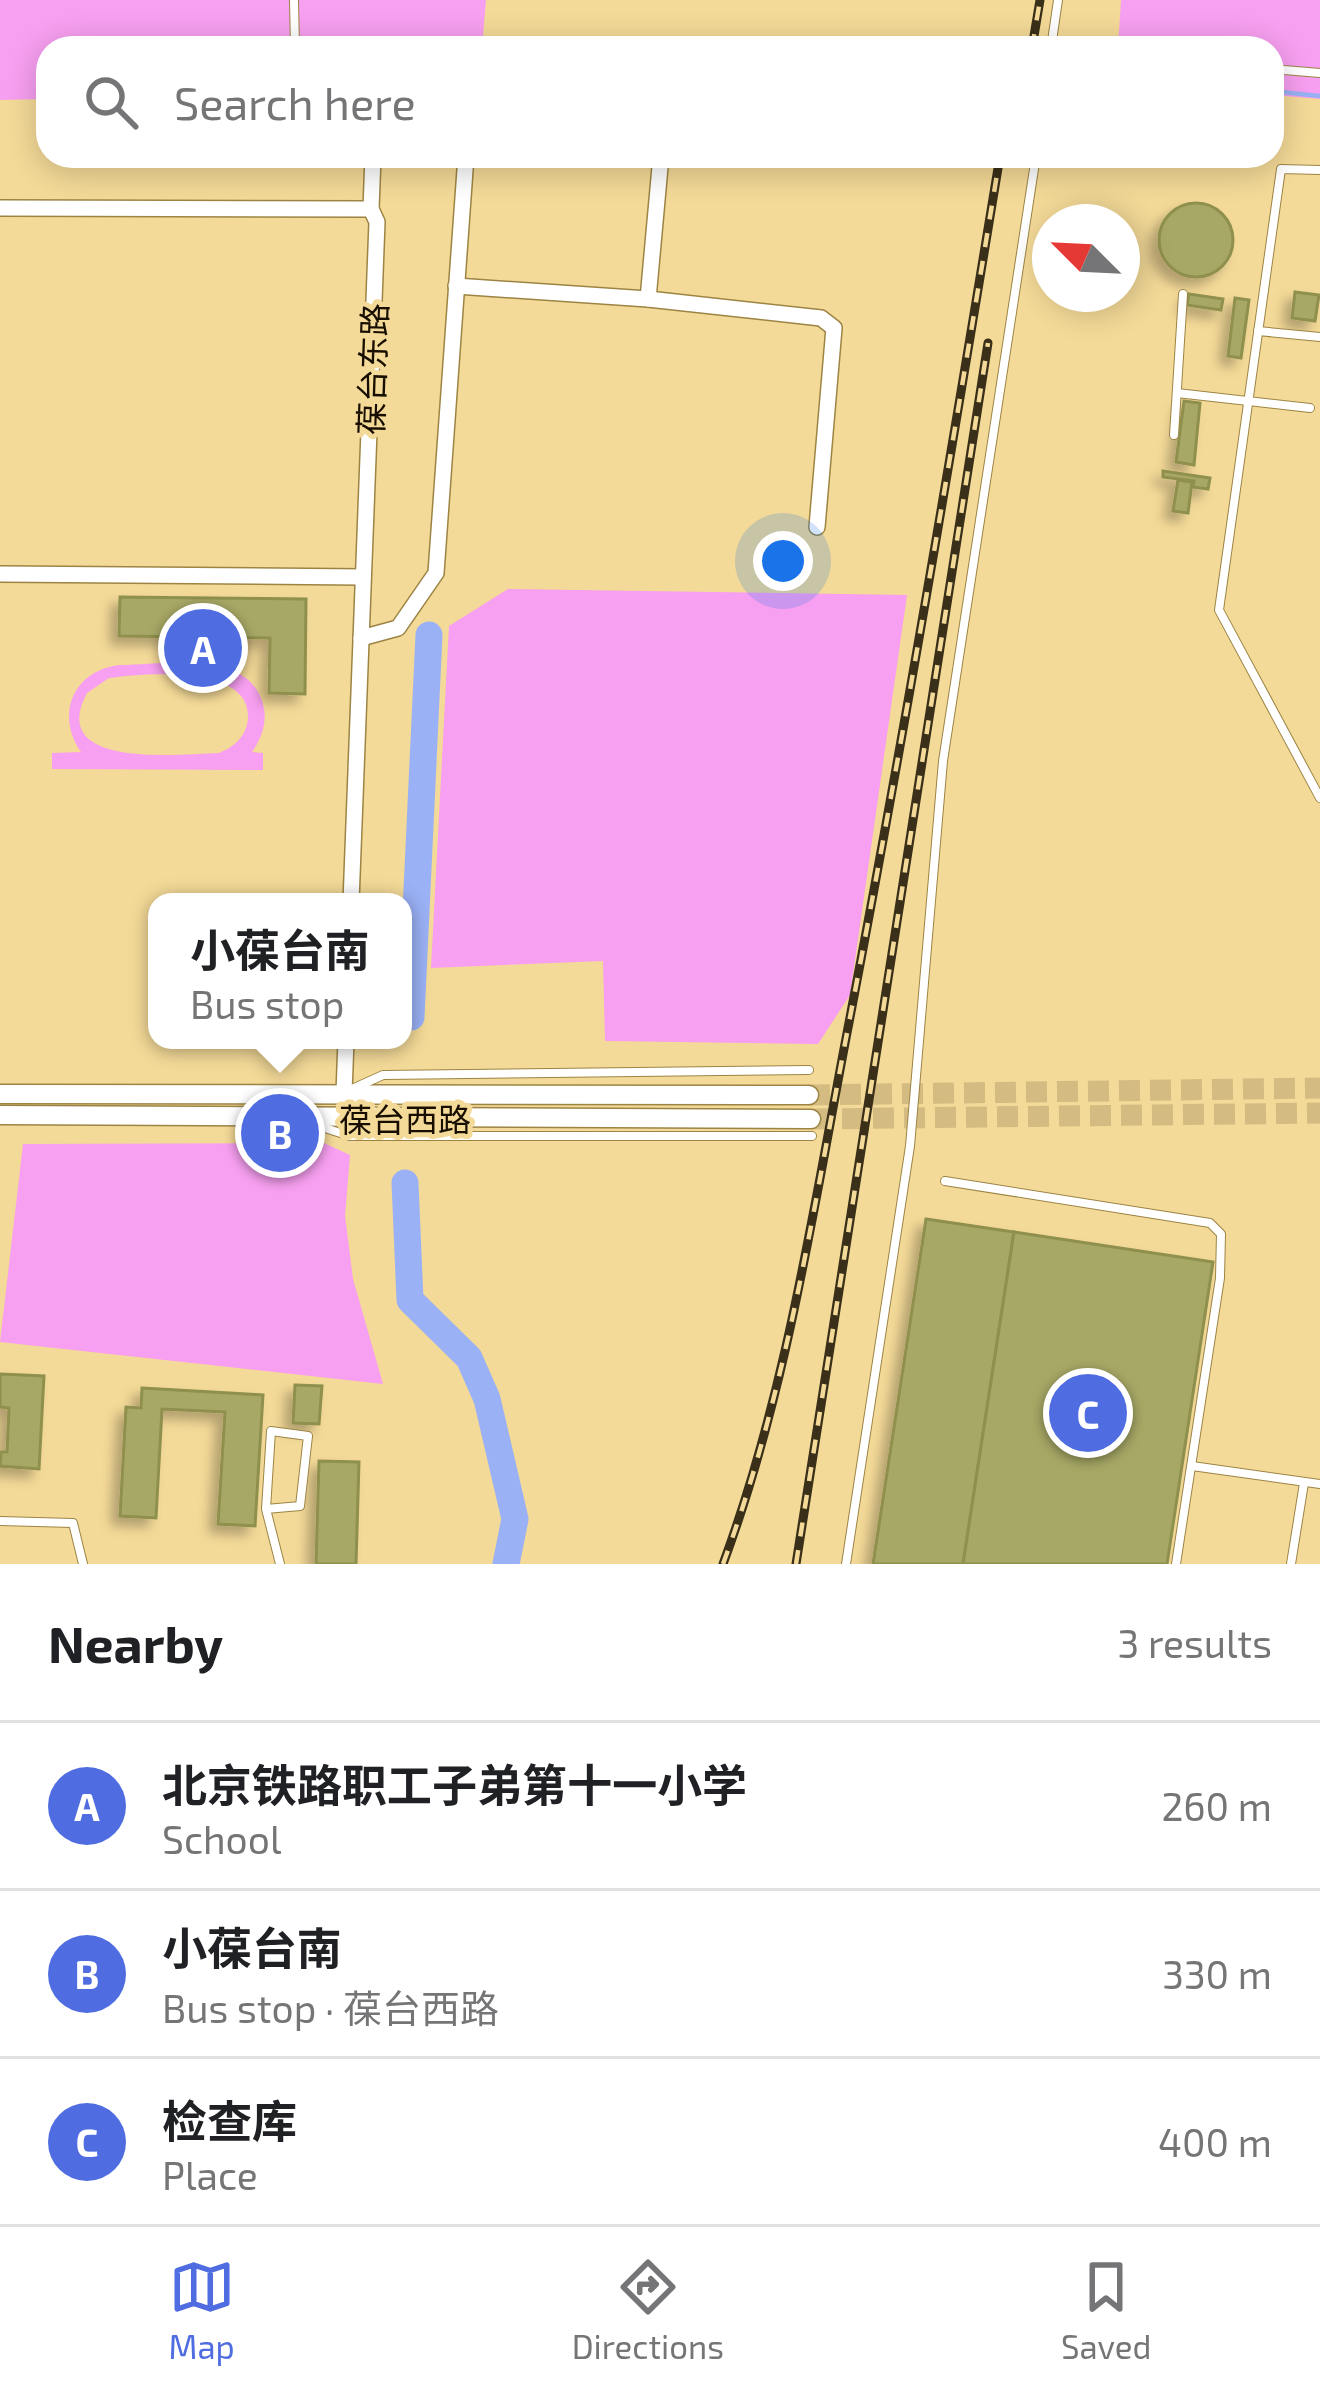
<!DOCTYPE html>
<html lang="en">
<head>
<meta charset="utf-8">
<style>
	:root { --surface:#fff; --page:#f2f2f2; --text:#202124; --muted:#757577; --line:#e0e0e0; --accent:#4f6de1 }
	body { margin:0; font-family:"Exo 2","Noto Sans SC",sans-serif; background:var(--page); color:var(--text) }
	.compass { position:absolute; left:1032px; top:204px; width:108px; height:108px; border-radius:50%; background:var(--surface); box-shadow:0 6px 30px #0003; rotate:294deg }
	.you { position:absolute; left:783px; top:561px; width:42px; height:42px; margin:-30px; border:9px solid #fff; border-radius:50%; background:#1a73e8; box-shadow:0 0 0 18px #1a73e833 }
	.badge { display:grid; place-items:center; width:78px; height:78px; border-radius:50%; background:var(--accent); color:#fff; font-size:39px; font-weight:700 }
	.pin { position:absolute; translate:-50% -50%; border:6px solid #fff; box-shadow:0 3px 12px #0006 }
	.popup { position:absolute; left:148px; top:893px; width:264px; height:156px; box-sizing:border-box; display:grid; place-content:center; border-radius:24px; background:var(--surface); filter:drop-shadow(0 3px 9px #0005); font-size:39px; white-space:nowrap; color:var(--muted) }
	.popup b { font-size:45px; color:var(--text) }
	.popup::after { content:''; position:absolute; left:50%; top:100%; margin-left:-24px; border:24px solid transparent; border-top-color:var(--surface) }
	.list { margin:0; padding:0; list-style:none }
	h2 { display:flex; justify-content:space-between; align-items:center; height:156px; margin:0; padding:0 48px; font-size:51px }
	h2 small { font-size:39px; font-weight:400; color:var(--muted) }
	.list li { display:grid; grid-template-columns:78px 1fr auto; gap:36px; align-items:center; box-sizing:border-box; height:168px; padding:0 48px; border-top:3px solid var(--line) }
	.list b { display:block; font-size:45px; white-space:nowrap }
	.list p { margin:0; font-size:39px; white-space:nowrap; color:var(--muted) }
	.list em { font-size:39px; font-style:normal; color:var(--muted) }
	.icon { flex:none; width:66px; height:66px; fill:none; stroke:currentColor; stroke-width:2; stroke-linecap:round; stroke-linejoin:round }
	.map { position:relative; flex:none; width:1320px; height:1564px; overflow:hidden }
	.search { position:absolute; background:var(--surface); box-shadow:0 6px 30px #0003; left:36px; right:36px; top:36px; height:132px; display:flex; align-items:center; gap:30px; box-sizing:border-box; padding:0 42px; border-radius:36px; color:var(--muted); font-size:45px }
	.sheet { height:660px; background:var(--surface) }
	nav { display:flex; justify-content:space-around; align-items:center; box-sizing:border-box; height:168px; border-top:3px solid var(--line); background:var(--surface); font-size:33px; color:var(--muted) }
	nav a { display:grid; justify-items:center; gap:6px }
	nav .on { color:var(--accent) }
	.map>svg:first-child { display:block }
</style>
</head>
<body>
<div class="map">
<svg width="1320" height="1564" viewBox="0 0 1320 1564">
	<defs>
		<filter id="shadow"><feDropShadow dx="-8" dy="8" stdDeviation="6" flood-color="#0004"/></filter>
	</defs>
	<rect width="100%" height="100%" fill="#f4da98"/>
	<g fill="#f79ff0" fill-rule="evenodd">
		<path d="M0 0H486L482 48H48V99L0 100Z"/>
		<path d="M1121 0H1320V99L1272 95V48H1118Z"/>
		<path d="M508 589 907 595 850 995 818 1044 605 1041 603 961 431 968 449 626Z"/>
		<path d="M120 665C162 665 241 649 261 698 269 718 263 736 252 752L263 753V770L52 769V753L81 752C55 715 73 670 120 665ZM109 678C145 673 252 664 248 719 246 737 234 747 219 753 180 754 46 770 87 693Z"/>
		<path d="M324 1143 350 1155 345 1216 353 1279 383 1384 0 1342 23 1144Z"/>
	</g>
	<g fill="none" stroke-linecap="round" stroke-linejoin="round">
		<path stroke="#9ab1f5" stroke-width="4.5" d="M1272 91 1320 96"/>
		<g stroke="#9ab1f5" stroke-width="27">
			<path d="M411 1017 429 635"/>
			<path d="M405 1183 410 1300 469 1358 487 1399 515 1519 506 1564"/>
		</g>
	</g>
	<g fill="#a7a865" stroke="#8f904e" stroke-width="3" filter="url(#shadow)">
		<circle cx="1196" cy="240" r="37"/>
		<path d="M1295 292 1319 295 1315 321 1292 318Z"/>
		<path d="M1189 294 1223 299 1221 310 1187 305Z"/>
		<path d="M1235 298 1249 300 1241 358 1228 356Z"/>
		<path d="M1184 401 1200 403 1194 465 1176 462Z"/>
		<path d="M1163 471 1210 478 1208 489 1193 487 1194 481 1163 477Z"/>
		<path d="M1178 480 1192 482 1188 513 1173 511Z"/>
		<path d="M120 597 306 599 305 694 269 693 270 638 119 636Z"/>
		<path d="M926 1219 1014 1232 963 1564H873Z"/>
		<path d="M1014 1232 1213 1262 1167 1564H963Z"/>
		<path d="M0 1374 44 1376 39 1469 0 1466 1 1452H7L9 1408 0 1407Z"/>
		<path d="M295 1385 322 1386 319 1424 293 1423Z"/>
		<path d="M142 1388 263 1395 255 1526 218 1524 225 1412 162 1409 156 1518 120 1516 126 1407 141 1408Z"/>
		<path d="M319 1461 359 1462 356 1564H316Z"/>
	</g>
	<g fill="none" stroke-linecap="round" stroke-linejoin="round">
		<g stroke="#d3bb81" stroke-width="21" stroke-dasharray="21 10" stroke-linecap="butt">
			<path d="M809 1095 1320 1088"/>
			<path d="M811 1119 1320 1113"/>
		</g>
		<g stroke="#9c8444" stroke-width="10">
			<g id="service">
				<path d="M294 0 295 48"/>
				<path d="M1051 48 1058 0"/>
				<path d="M1272 69 1320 73"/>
				<path d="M1320 170 1281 169 1219 610 1320 798"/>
				<path d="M1258 331 1320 337"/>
				<path d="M1177 393 1310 408"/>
				<path d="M1174 435 1183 294"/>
				<path d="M352 1089 383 1075 809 1070"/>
				<path d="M309 1123 350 1136H812"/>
				<path d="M945 1181 1210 1223 1221 1234 1220 1278 1176 1564"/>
				<path d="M1192 1466 1320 1484"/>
				<path d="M266 1509 300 1506 308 1436 271 1431 266 1509 280 1564"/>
				<path d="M0 1521 73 1523 83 1564"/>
				<path d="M846 1564 910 1146 943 761 1036 156"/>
				<path d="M1291 1564 1304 1483"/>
			</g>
		</g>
		<g stroke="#9c8444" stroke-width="18">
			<g id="minor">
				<path d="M0 208 371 209 377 222 351 902"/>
				<path d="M371 209 373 156"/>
				<path d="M456 286 648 299 821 318 834 328 817 527"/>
				<path d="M648 299 661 156"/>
				<path d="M0 574 363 577"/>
				<path d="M361 638 398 628 436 573 466 156"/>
				<path d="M344 1093 346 1040"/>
			</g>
		</g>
		<g stroke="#9c8444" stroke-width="21">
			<g id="tertiary">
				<path d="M0 1094 809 1095"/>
				<path d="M0 1115 811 1119"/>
			</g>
		</g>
		<use href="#service" stroke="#fff" stroke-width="8"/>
		<use href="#minor" stroke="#fff" stroke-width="15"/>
		<use href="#tertiary" stroke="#fff" stroke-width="18"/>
		<g stroke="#3a2f18" stroke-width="9">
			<g id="rail">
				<path d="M1032 48 1040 0"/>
				<path d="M723 1564C786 1394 813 1211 847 1033 903 742 952 449 1000 156"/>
				<path d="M796 1564 988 343"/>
			</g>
		</g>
		<use href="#rail" stroke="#f4da98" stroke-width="4.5" stroke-dasharray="14" stroke-linecap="butt"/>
	</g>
	<g text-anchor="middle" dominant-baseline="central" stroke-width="10" stroke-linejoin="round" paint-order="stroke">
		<g font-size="33" fill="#170e00" stroke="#f4da98">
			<text transform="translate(372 369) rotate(-88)">葆台东路</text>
			<text x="405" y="1119">葆台西路</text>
		</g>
	</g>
</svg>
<svg class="compass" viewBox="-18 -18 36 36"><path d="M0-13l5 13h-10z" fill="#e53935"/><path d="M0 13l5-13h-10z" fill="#757577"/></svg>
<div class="you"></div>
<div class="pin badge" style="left:203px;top:648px">A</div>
<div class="pin badge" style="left:280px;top:1133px">B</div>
<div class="popup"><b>小葆台南</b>Bus stop</div>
<div class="pin badge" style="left:1088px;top:1413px">C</div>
<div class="search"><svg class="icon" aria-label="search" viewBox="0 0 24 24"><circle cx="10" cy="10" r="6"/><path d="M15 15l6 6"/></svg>Search here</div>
</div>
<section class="sheet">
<h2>Nearby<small>3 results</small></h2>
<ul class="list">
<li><span class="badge">A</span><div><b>北京铁路职工子弟第十一小学</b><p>School</p></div><em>260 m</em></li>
<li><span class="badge">B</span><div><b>小葆台南</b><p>Bus stop · 葆台西路</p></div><em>330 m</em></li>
<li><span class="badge">C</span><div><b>检查库</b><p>Place</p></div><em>400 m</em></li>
</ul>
</section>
<nav>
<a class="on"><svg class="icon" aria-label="map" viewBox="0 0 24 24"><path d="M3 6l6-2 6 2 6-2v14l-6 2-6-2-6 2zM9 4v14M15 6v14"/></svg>Map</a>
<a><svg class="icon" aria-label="directions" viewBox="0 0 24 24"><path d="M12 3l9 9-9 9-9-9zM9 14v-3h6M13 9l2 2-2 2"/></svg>Directions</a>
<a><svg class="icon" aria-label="saved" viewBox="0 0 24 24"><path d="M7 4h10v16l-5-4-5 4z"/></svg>Saved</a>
</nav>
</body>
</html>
